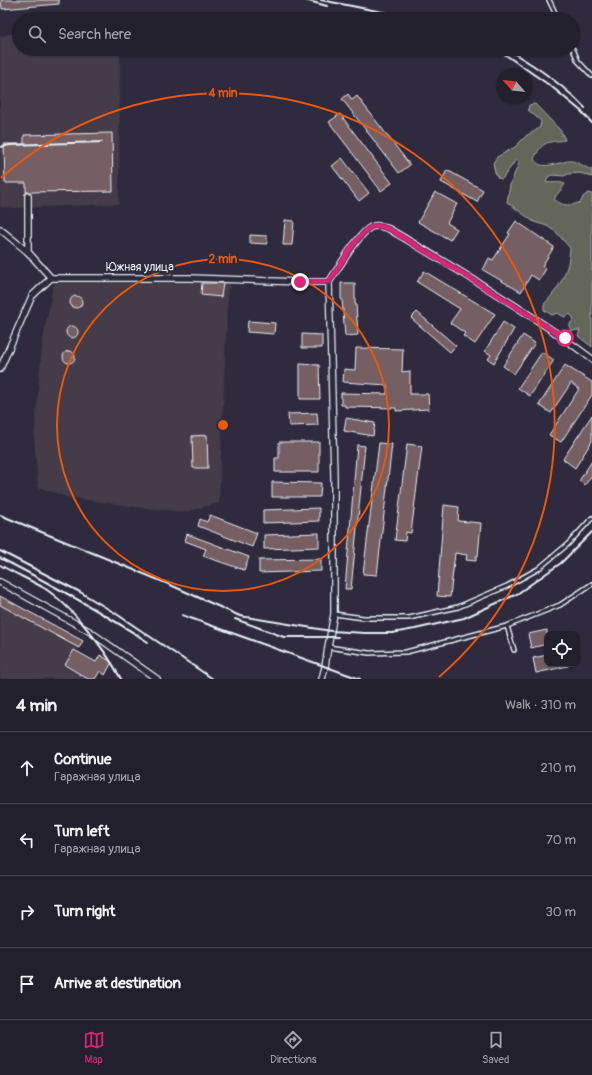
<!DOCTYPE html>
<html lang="en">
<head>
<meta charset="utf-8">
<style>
	:root { --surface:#23202e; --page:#2f2d3a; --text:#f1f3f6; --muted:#a3a3aa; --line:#403e4a; --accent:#db2777 }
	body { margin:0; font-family:Pangolin,sans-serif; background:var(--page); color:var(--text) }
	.controls { position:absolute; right:12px; bottom:12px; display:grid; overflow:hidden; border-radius:8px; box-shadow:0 1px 3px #0004 }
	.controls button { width:36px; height:36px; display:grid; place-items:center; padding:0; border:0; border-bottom:1px solid var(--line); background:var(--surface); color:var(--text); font:20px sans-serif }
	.compass { position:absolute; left:496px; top:68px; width:36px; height:36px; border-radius:50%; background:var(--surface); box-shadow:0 1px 3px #0004; rotate:298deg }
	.stop { position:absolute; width:12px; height:12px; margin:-9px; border:3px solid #db2777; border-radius:50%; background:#fff }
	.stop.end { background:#db2777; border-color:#fff; box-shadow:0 1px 4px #0008 }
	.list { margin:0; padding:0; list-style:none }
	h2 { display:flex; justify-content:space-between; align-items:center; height:52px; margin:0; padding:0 16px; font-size:17px }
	h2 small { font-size:13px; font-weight:400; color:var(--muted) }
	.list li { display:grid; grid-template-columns:26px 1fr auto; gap:12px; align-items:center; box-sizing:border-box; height:72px; padding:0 16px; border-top:1px solid var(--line) }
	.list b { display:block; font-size:15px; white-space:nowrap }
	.list p { margin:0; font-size:13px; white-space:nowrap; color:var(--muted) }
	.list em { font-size:13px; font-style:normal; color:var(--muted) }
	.icon { flex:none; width:22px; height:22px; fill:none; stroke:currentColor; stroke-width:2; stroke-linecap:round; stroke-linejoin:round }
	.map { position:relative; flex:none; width:592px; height:679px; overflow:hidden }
	.search { position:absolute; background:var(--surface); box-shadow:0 1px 3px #0004; left:12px; right:12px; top:12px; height:44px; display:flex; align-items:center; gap:10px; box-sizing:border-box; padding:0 14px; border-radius:22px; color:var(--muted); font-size:15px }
	.sheet { height:340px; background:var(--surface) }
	nav { display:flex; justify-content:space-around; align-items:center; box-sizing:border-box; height:56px; border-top:1px solid var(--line); background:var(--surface); font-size:11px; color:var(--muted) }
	nav a { display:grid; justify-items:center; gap:2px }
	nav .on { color:var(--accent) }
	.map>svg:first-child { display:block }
</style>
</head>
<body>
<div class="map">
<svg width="592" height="679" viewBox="0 0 592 679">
	<rect width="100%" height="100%" fill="#2f2a3d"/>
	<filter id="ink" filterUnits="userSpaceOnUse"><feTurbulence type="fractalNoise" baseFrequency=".025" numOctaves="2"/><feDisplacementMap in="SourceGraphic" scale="8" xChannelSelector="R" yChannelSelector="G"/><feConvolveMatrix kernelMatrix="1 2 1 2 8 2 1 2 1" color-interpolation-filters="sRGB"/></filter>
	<g filter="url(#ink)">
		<g fill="#443a48">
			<path d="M19 32V49H120L119 204 18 208 0 207V36Z"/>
			<path d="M55 275 175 276 230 281V289L228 288 219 503 185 512 143 508 67 497 38 487 34 438 42 345Z"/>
			<path d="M0 602 79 648 72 655 95 679H0Z"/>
		</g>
		<path fill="#646658" stroke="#a6aca8" d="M535 104 561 131 565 140C546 143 543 140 534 159 541 173 561 160 572 161 578 162 586 168 592 170V177L580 173 568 174 564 176 552 175 548 177 546 182C552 184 558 181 565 184 562 190 557 193 554 199 563 207 571 206 581 202L583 197 588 193 592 194V347L578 336 580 330 570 331V324L574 319 570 314 565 317 557 313 552 315 544 310V304C553 295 562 283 566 270 569 263 569 255 570 248L556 232 547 226 534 222 507 202 510 185 519 163 516 160 502 179 498 178 495 172 493 163 497 157 515 147 527 135 535 131 540 127 541 121 528 110 529 105Z"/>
		<g fill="#745e62" stroke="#e8f1f8">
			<path d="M1 0H59V4L2 9Z"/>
			<path d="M348 94 352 100 357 96 410 165 399 173 342 99Z"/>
			<path d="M340 114 392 183 381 191 329 122Z"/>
			<path d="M112 133 113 191 26 192V183H5L4 144H24V135Z"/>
			<path d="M342 158 369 193 359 201 332 166Z"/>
			<path d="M447 170 483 190 477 202 441 182Z"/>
			<path d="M435 192 457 204 447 223 457 229 450 240 418 222Z"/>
			<path d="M285 220 294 221 292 245H283Z"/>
			<path d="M516 221 554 247 542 266 546 269 539 280 531 275 521 292 483 270 489 258 493 260 510 234 508 233Z"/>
			<path d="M250 235 267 236V244L250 243Z"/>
			<path d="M424 271 495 314 475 344 463 336 465 333 450 323 460 309 417 282Z"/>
			<path d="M202 283H223L221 297 201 295Z"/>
			<path d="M341 283H355V304H356L358 335 345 336 342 299H341Z"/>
			<circle cx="76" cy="302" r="6"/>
			<path d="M417 312 456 346 450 352 411 318Z"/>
			<path d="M248 321 275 323 274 334 247 332Z"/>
			<path d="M503 322 514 329 494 363 488 359 491 355 485 351Z"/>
			<circle cx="72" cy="332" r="6"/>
			<path d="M302 334 322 335V348H302Z"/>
			<path d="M523 335 535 343 514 374 503 366Z"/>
			<path d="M356 348 403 349 402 372 410 371V394H428L429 409 396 411V408L345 407V405H341V393L387 394V385L343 382 344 369 355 370Z"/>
			<circle cx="69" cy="357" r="6"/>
			<path d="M542 352 554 360 530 396 518 388Z"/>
			<path d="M300 364 319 365 320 399H300Z"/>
			<path d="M565 365 592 382V395L561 442 549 435 579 389 571 383 551 413 539 405Z"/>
			<path d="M317 413 318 425 289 426 288 414Z"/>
			<path d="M592 415V441L575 468 563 459Z"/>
			<path d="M346 418 375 423 373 436 344 431Z"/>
			<path d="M207 435 208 468H193L192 436Z"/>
			<path d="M279 442H319V472H275V458H279Z"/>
			<path d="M379 443 392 444 377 575 363 574Z"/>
			<path d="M407 444 422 446 411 533 406 532 405 541 395 540Z"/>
			<path d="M357 445 365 446 351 589H345Z"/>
			<path d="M592 461V475L585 485 579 481Z"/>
			<path d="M272 482 321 483 320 497H272Z"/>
			<path d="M444 505 459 507 458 521 481 523 478 556H476V561L466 560 467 555 455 553 450 597 437 596Z"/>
			<path d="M319 508V521L263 523V510Z"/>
			<path d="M210 515 257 533 252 547 198 526 200 519 207 522Z"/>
			<path d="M319 533V547L264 549V535Z"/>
			<path d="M187 534 249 557 244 570 203 556 206 549 185 541Z"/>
			<path d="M321 559V571L259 573V560Z"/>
			<path d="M0 596 83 641 79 648 0 605Z"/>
			<path d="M547 630V644L531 648 528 634Z"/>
			<path d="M74 650 96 662 100 655 112 662 105 675 100 671 95 679H88L65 665Z"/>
			<path d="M547 655V664H568V666L536 673 533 658Z"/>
		</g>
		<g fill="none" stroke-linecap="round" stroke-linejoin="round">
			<g stroke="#e8f1f8" stroke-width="6">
				<g id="service">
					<path d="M549 0 558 19"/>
					<path d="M573 49 578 61 592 76"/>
					<path d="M334 614 364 618H409L458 607 507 586 538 569 568 544 592 518"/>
					<path d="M507 626 514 650"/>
					<path d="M328 647 369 653 406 652 507 626 560 605 592 584"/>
				</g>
			</g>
			<g stroke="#e8f1f8" stroke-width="8">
				<g id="minor">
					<path d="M28 196V252"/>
					<path d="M0 229 28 252 51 278H190L300 282H329"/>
					<path d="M329 282C338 269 359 233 371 227 377 224 383 227 389 229 458 270 528 311 592 359"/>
					<path d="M0 369 32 296 51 278"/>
					<path d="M0 582 89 631 157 679"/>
					<path d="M322 679 325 667 328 647 334 614V476L329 282"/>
				</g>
			</g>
			<use href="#service" stroke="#2f2a3d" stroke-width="3"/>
			<use href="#minor" stroke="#2f2a3d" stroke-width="5.5"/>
			<g stroke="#e8f1f8" stroke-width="2">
				<path d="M305 0 327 6"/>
				<path d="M321 0 418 19"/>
				<path d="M497 49 552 87 581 111 592 123"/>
				<path d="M513 53C539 68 564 86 585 108"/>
				<path d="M0 147 10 145 102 142"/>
				<path d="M0 515 166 583 240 616 331 631 365 633H392L415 629 464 618 517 594 561 563 592 532"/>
				<path d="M0 551 80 592 115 613 213 679"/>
				<path d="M0 558C51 584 100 611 148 642"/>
				<path d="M0 565C14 573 30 580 44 588 72 606 105 649 121 679"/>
				<path d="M182 615 360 679"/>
				<path d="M235 619 284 637H338"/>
			</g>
		</g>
	</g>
	<g fill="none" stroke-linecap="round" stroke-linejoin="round" filter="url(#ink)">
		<path stroke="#db2777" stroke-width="5" d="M300 282H329C338 269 358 233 371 227 377 224 383 227 389 229L478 283 565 338"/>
	</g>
	<g fill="none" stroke="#e8590c" stroke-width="2">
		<circle cx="223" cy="425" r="166"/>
		<path d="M1 178A332 332 0 1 1 439 677"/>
	</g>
	<g text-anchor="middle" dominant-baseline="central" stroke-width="4" stroke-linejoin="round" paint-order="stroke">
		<g font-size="12" fill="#e8f1f8" stroke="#2f2a3d">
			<text x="140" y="267">Южная улица</text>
		</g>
	</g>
	<circle cx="223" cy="425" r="6" fill="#e8590c" stroke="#2f2a3d" stroke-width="2"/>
	<g font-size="12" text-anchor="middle" font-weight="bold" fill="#e8590c" stroke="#2f2a3d" stroke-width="4" stroke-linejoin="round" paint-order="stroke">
		<text x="223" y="97">4 min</text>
		<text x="223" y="263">2 min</text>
	</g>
</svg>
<div class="controls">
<button><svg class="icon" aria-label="locate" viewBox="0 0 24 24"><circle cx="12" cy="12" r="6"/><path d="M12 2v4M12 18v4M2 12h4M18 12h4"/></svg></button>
</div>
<svg class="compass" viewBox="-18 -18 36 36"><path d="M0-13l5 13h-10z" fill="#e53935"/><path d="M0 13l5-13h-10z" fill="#a3a3aa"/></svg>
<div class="stop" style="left:565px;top:338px"></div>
<div class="stop end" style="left:300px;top:282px"></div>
<div class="search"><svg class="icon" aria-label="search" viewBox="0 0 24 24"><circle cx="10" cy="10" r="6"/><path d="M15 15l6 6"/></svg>Search here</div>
</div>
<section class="sheet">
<h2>4 min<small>Walk · 310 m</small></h2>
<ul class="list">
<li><svg class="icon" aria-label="ahead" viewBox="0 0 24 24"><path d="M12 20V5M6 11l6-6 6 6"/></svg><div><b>Continue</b><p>Гаражная улица</p></div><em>210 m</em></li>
<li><svg class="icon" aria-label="left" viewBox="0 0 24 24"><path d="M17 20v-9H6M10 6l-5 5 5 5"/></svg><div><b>Turn left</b><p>Гаражная улица</p></div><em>70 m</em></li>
<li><svg class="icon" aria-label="right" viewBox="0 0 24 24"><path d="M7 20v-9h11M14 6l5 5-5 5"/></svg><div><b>Turn right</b></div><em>30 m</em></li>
<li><svg class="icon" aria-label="arrive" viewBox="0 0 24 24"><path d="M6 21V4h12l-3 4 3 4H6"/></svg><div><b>Arrive at destination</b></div></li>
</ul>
</section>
<nav>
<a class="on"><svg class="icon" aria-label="map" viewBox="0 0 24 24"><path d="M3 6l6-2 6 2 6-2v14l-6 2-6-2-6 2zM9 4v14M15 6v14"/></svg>Map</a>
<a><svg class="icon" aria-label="directions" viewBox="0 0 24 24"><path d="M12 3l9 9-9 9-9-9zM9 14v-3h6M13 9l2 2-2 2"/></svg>Directions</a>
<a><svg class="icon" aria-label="saved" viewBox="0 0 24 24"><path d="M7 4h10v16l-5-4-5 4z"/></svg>Saved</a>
</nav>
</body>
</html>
